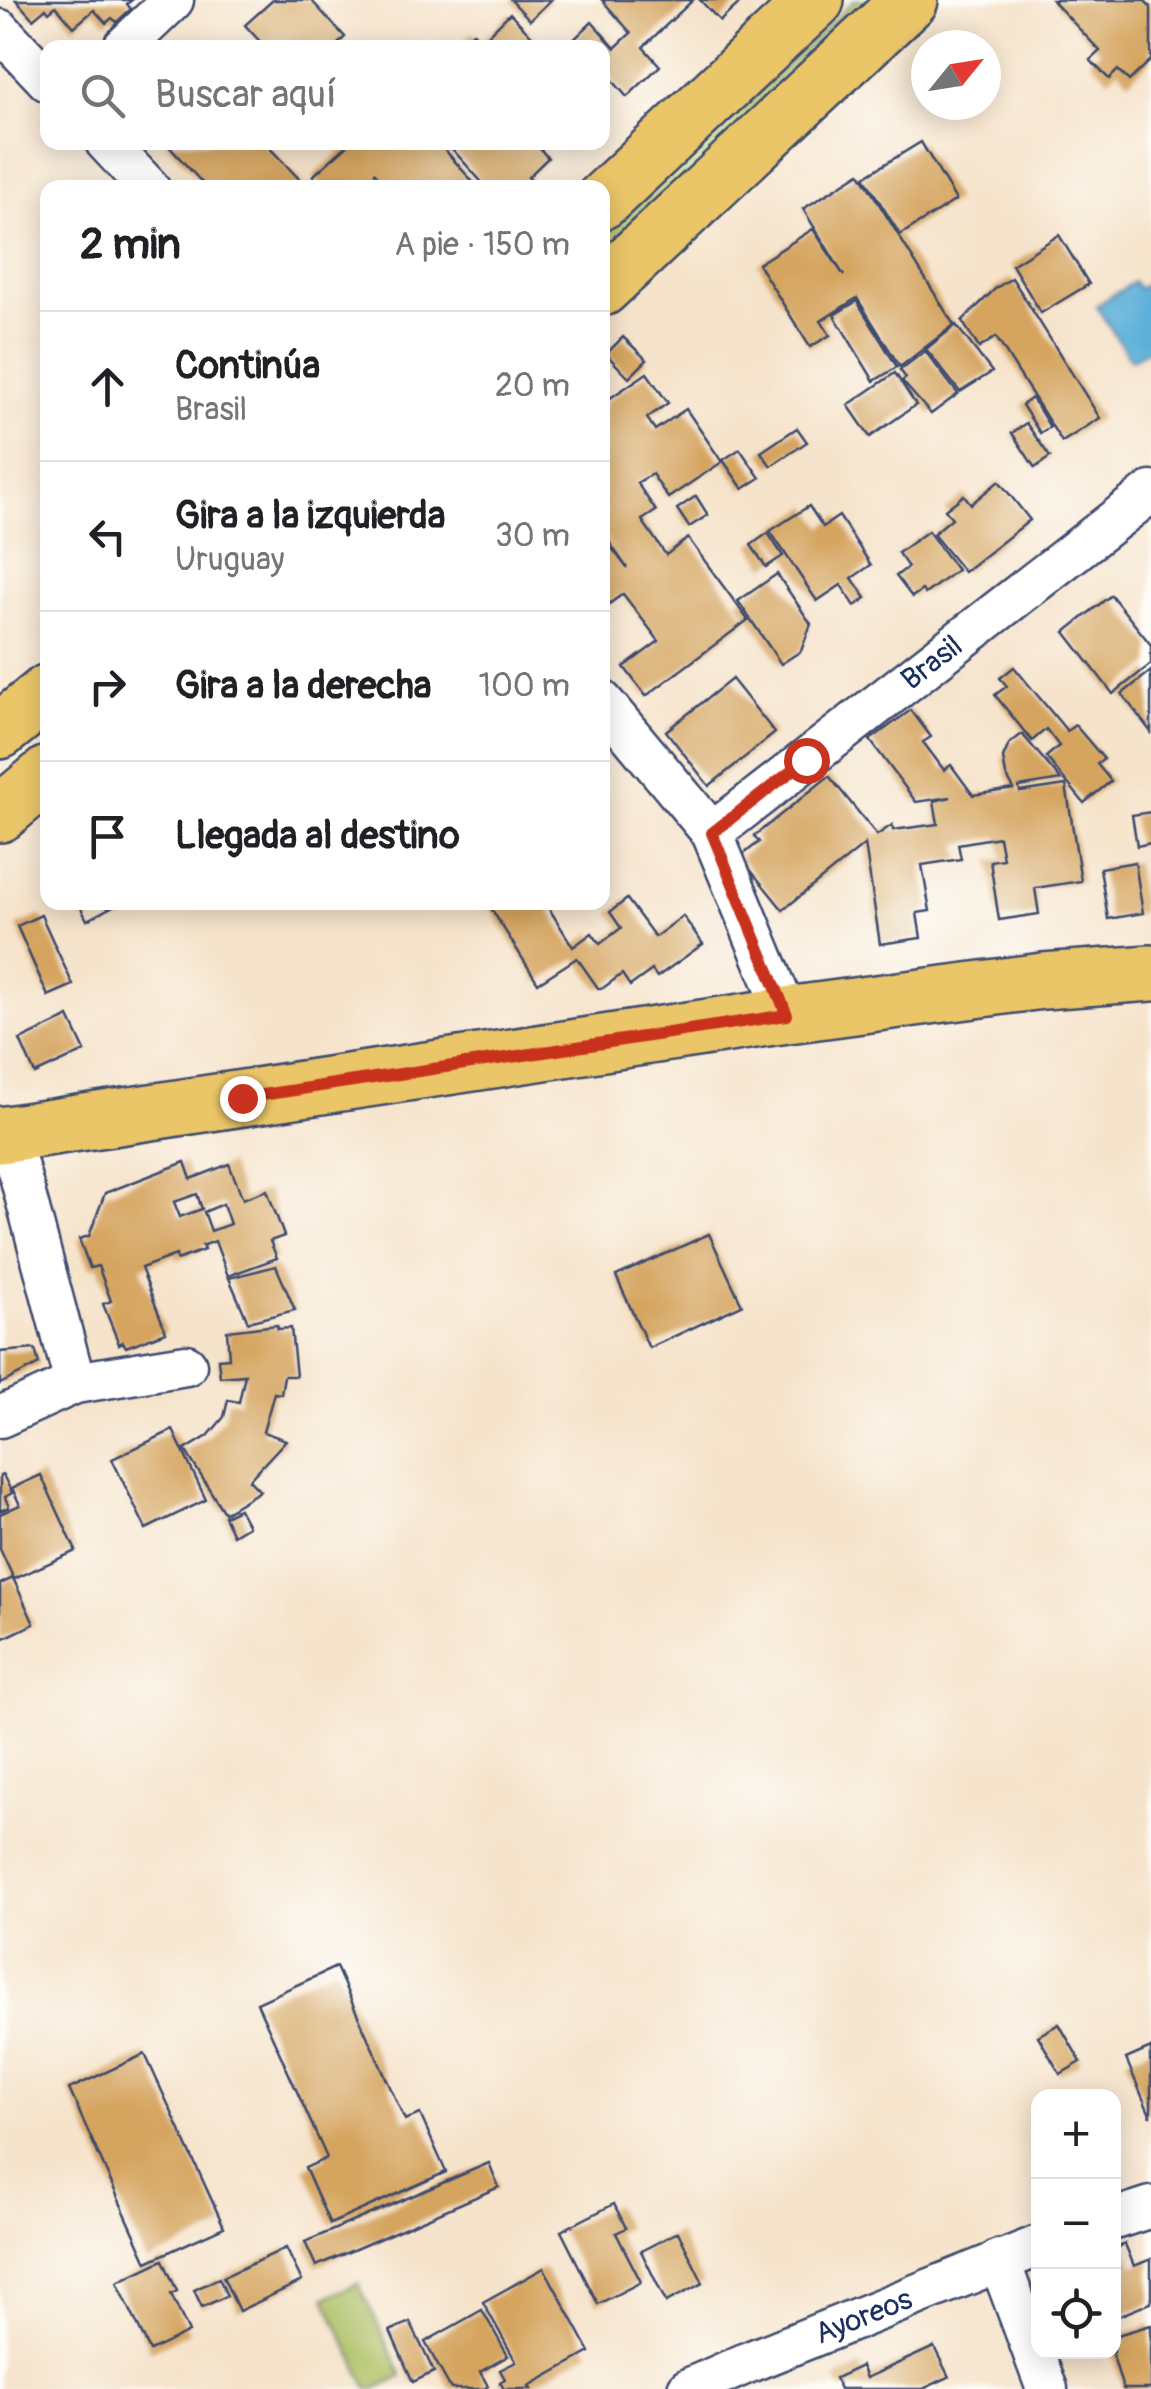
<!DOCTYPE html>
<html lang="es">
<head>
<meta charset="utf-8">
<style>
	:root { --surface:#fff; --page:#f2f2f2; --text:#202124; --muted:#757577; --line:#e0e0e0 }
	body { margin:0; font-family:Pangolin,sans-serif; background:var(--page); color:var(--text) }
	.controls { position:absolute; right:30px; bottom:30px; display:grid; overflow:hidden; border-radius:20px; box-shadow:0 5px 25px #0003 }
	.controls button { width:90px; height:90px; display:grid; place-items:center; padding:0; border:0; border-bottom:2px solid var(--line); background:var(--surface); color:var(--text); font:50px sans-serif }
	.compass { position:absolute; left:911px; top:30px; width:90px; height:90px; border-radius:50%; background:var(--surface); box-shadow:0 5px 25px #0003; rotate:60deg }
	.stop { position:absolute; width:30px; height:30px; margin:-22px; border:8px solid #c8321e; border-radius:50%; background:#fff }
	.stop.end { background:#c8321e; border-color:#fff; box-shadow:0 2px 10px #0008 }
	.list { margin:0; padding:0; list-style:none }
	h2 { display:flex; justify-content:space-between; align-items:center; height:130px; margin:0; padding:0 40px; font-size:42px }
	h2 small { font-size:32px; font-weight:400; color:var(--muted) }
	.list li { display:grid; grid-template-columns:65px 1fr auto; gap:30px; align-items:center; box-sizing:border-box; height:150px; padding:0 40px; border-top:2px solid var(--line) }
	.list b { display:block; font-size:38px; white-space:nowrap }
	.list p { margin:0; font-size:32px; white-space:nowrap; color:var(--muted) }
	.list em { font-size:32px; font-style:normal; color:var(--muted) }
	.icon { flex:none; width:55px; height:55px; fill:none; stroke:currentColor; stroke-width:2; stroke-linecap:round; stroke-linejoin:round }
	.map { position:relative; flex:none; width:1151px; height:2389px; overflow:hidden }
	.search { position:absolute; background:var(--surface); box-shadow:0 5px 25px #0003; left:40px; top:40px; width:570px; height:110px; display:flex; align-items:center; gap:25px; box-sizing:border-box; padding:0 35px; border-radius:20px; color:var(--muted); font-size:38px }
	.panel { position:absolute; background:var(--surface); box-shadow:0 5px 25px #0003; left:40px; top:180px; width:570px; height:730px; border-radius:20px }
	.map>svg:first-child { display:block }
</style>
</head>
<body>
<div class="map">
<svg width="1151" height="2389" viewBox="0 0 1151 2389">
	<rect width="100%" height="100%" fill="#fdfcf7"/>
	<filter id="ink" filterUnits="userSpaceOnUse"><feTurbulence type="fractalNoise" baseFrequency=".01" numOctaves="2"/><feDisplacementMap in="SourceGraphic" scale="20" xChannelSelector="R" yChannelSelector="G"/><feConvolveMatrix kernelMatrix="1 2 1 2 8 2 1 2 1" color-interpolation-filters="sRGB"/></filter>
	<filter id="wash" filterUnits="userSpaceOnUse"><feTurbulence type="fractalNoise" baseFrequency=".0048" numOctaves="4" result="noise"/><feDisplacementMap in="SourceGraphic" scale="40" xChannelSelector="R" yChannelSelector="G"/><feGaussianBlur stdDeviation="2.25" result="paint"/><feColorMatrix in="noise" values="0 0 0 0 0 0 0 0 0 0 0 0 0 0 0 0 0 1.4 0 .05"/><feComposite in="paint" operator="in"/></filter>
	<g filter="url(#wash)">
		<rect width="100%" height="100%" fill="#f6e3cb"/>
		<g fill="#adbf63" stroke="#647760" stroke-width="2.5">
			<path d="M855 0H877L603 259 602 238Z"/>
			<path d="M358 2283 402 2376 375 2389H368L325 2298Z"/>
		</g>
		<path fill="#5db0d9" stroke="#3c709c" stroke-width="2.5" d="M1134 282 1139 289 1151 282V348L1131 360 1096 306Z"/>
		<g id="blocks">
			<g fill="#d5a45f" fill-rule="evenodd">
				<path d="M16 0H132L127 4 131 9 117 22 112 18 106 23 94 10 74 27 56 6 49 12 46 8 33 19Z"/>
				<path d="M273 0H311L345 37 334 48H266L245 25Z"/>
				<path d="M511 0H551L530 20Z"/>
				<path d="M602 0H693L643 47 660 66 627 97 607 74 602 78V48H565L592 22 615 48 631 33Z"/>
				<path d="M700 0H743L720 21Z"/>
				<path d="M1052 0H1144L1151 7V60L1129 81 1118 70 1109 79 1090 60 1100 51Z"/>
				<path d="M510 13 543 48H455L473 32 481 42Z"/>
				<path d="M165 142H264L303 183 298 188H207Z"/>
				<path d="M351 142H438L478 188H388L374 172 386 188H323L313 176Z"/>
				<path d="M446 142H534L548 158 528 177 537 188H487Z"/>
				<path d="M921 142 956 200 900 235 864 177Z"/>
				<path d="M860 173 954 325 900 367 857 298 821 321 830 335 810 347 758 264 813 229 844 276 803 209Z"/>
				<path d="M1059 235 1089 284 1041 313 1012 265Z"/>
				<path d="M1012 278 1100 418 1062 442 996 337 979 348 962 321 996 288Z"/>
				<path d="M857 301 897 367 874 381 834 315Z"/>
				<path d="M956 325 992 372 960 392 926 349Z"/>
				<path d="M623 337 647 360 629 378 606 354Z"/>
				<path d="M925 351 958 394 931 414 902 381 906 378 900 370Z"/>
				<path d="M647 373 668 403 647 418 655 430 686 409 722 462 668 498 652 474 637 483 656 511 642 520 666 555 688 538 748 620 646 696 624 667 659 641 623 594 602 609V535L627 568 602 532V408L606 405 603 403Z"/>
				<path d="M895 373 916 405 870 437 848 405Z"/>
				<path d="M1032 398 1050 427 1040 433 1022 405Z"/>
				<path d="M1026 423 1050 457 1035 468 1012 433Z"/>
				<path d="M797 428 807 442 771 466 761 452Z"/>
				<path d="M740 449 760 478 743 489 723 460Z"/>
				<path d="M999 481 1030 520 964 572 933 534 952 518 945 510 964 495 971 504Z"/>
				<path d="M696 496 708 515 689 527 677 509Z"/>
				<path d="M809 506 823 527 839 516 871 565 852 578 866 598 855 606 841 585 817 601 770 531Z"/>
				<path d="M928 531 957 570 925 594 922 590 912 597 896 576 908 567 898 553Z"/>
				<path d="M768 533 783 556 766 567 751 545Z"/>
				<path d="M777 574 811 624 801 651 781 664 738 601Z"/>
				<path d="M1111 595 1151 645V664L1113 694 1065 632Z"/>
				<path d="M1014 667 1067 731 1075 725 1104 759 1097 764 1111 781 1084 803 1046 757 1059 746 1046 729 1032 741 995 695 1007 686 1000 678Z"/>
				<path d="M1151 671V732L1122 694Z"/>
				<path d="M732 679 775 733 709 786 666 731Z"/>
				<path d="M911 710 931 737 923 742 944 770 951 765 973 795 1014 789 1006 775 1003 758 1009 744 1022 734 1061 780 1019 787 1020 792 1066 785 1081 881 1035 888 1039 914 999 920 990 861 1003 859 999 837 958 844 961 859 922 865 930 911 917 913 921 938 880 944 865 844 783 910 740 857 759 842 754 836 829 776 877 835 892 825 893 830 938 824 934 801 951 797 916 802 870 740Z"/>
				<path d="M1151 812V843L1137 846 1132 815Z"/>
				<path d="M1135 862 1143 913 1108 919 1100 868Z"/>
				<path d="M627 899 655 937 683 916 703 944 657 977 652 970 630 986 622 974 603 988H598L577 958 538 983 487 902H545L573 947 592 933 600 944 621 928 610 912Z"/>
				<path d="M78 902H121L87 920Z"/>
				<path d="M41 915 73 985 48 996 17 926Z"/>
				<path d="M69 1017 85 1051 35 1074 20 1040Z"/>
				<path d="M185 1162 191 1179 229 1164 243 1199 267 1190 284 1236 270 1241 277 1258 228 1276 215 1241 202 1246 204 1250 177 1260 176 1255 141 1268 166 1332 126 1347 123 1342 119 1344 103 1304 111 1301 98 1266 90 1268 79 1239 89 1236 105 1193ZM197 1194 202 1209 180 1217 174 1202ZM223 1204 230 1224 211 1231 204 1212Z"/>
				<path d="M709 1234 742 1305 649 1348 616 1276Z"/>
				<path d="M276 1266 295 1310 248 1322 229 1278Z"/>
				<path d="M277 1325 278 1329 291 1328 296 1376H284L281 1394 274 1393 263 1432 286 1440 249 1480 260 1491 224 1513 185 1450 208 1436 224 1417 228 1400 239 1402 245 1375 220 1377 218 1359 229 1358 227 1331Z"/>
				<path d="M35 1349 39 1364 0 1384V1352Z"/>
				<path d="M173 1430 206 1500 146 1529 112 1459Z"/>
				<path d="M3 1475 12 1493 5 1497 9 1507 0 1511V1476Z"/>
				<path d="M41 1475 76 1551 14 1579 0 1549V1514L20 1505 12 1488Z"/>
				<path d="M239 1509 248 1526 233 1535 224 1516Z"/>
				<path d="M13 1578 34 1624 0 1640V1584Z"/>
				<path d="M336 1967 405 2120 420 2114 446 2172 330 2224 305 2168 327 2158 257 2003Z"/>
				<path d="M1059 2024 1081 2062 1060 2074 1038 2036Z"/>
				<path d="M1151 2048V2117L1126 2059Z"/>
				<path d="M145 2054 224 2227 147 2262 69 2089Z"/>
				<path d="M489 2163 499 2187 316 2266 305 2242Z"/>
				<path d="M614 2204 626 2228 616 2233 641 2282 598 2304 561 2231Z"/>
				<path d="M678 2232 703 2283 666 2302 641 2251Z"/>
				<path d="M1125 2244 1134 2266 1151 2259V2303L1114 2318V2249Z"/>
				<path d="M286 2248 302 2281 239 2311 223 2277Z"/>
				<path d="M163 2260 177 2291 171 2294 189 2332 150 2351 117 2282Z"/>
				<path d="M544 2268 590 2352 529 2386 531 2389H504L500 2382 505 2379 500 2370 516 2362 483 2302Z"/>
				<path d="M219 2278 227 2296 202 2307 194 2290Z"/>
				<path d="M482 2310 508 2356 480 2372 488 2386 484 2389H451L425 2342Z"/>
				<path d="M410 2322 434 2372 413 2382 390 2331Z"/>
				<path d="M1151 2325V2389H1123L1112 2352H1114V2336Z"/>
				<path d="M934 2347 949 2377 923 2389H840L835 2378 861 2366 866 2378Z"/>
			</g>
		</g>
	</g>
	<g filter="url(#ink)">
		<use href="#blocks" fill-opacity="0" stroke="#3c4a6e" stroke-width="2.5"/>
		<g fill="none" stroke-linecap="round" stroke-linejoin="round">
			<g stroke="#3c4a6e" stroke-width="45">
				<g id="street">
					<path d="M0 30 48 81"/>
					<path d="M123 48 173 0"/>
					<path d="M106 142 149 188"/>
					<path d="M602 701 712 833 787 1015"/>
					<path id="s1" d="M712 833 1151 492"/>
					<path d="M9 1134 75 1383"/>
					<path d="M0 1417 75 1383 186 1365"/>
					<path d="M1114 2219 1151 2207"/>
					<path d="M999 2260 1047 2389"/>
					<path id="s2" d="M688 2389 749 2362 1038 2246"/>
				</g>
			</g>
			<g stroke="#3c4a6e" stroke-width="60">
				<g id="primary">
					<path d="M602 201 816 0"/>
					<path d="M602 288 910 0"/>
					<path d="M0 731 48 692"/>
					<path d="M0 814 48 774"/>
					<path d="M0 1135 787 1015 1043 981 1151 973"/>
				</g>
			</g>
			<use href="#street" stroke="#fff" stroke-width="40"/>
			<use href="#primary" stroke="#ebc669" stroke-width="55"/>
		</g>
	</g>
	<g fill="none" stroke-linecap="round" stroke-linejoin="round" filter="url(#ink)">
		<path stroke="#c8321e" stroke-width="12" d="M242 1098 787 1015 712 833 806 760"/>
	</g>
	<g text-anchor="middle" dominant-baseline="central" stroke-width="10" stroke-linejoin="round" paint-order="stroke">
		<g font-size="30" fill="#1b2f5e" stroke="#fdfcf7">
			<text stroke="none"><textPath href="#s1" startOffset="278">Brasil</textPath></text>
			<text stroke="none"><textPath href="#s2" startOffset="190">Ayoreos</textPath></text>
		</g>
	</g>
</svg>
<div class="controls">
<button>+</button>
<button>−</button>
<button><svg class="icon" aria-label="locate" viewBox="0 0 24 24"><circle cx="12" cy="12" r="6"/><path d="M12 2v4M12 18v4M2 12h4M18 12h4"/></svg></button>
</div>
<svg class="compass" viewBox="-18 -18 36 36"><path d="M0-13l5 13h-10z" fill="#e53935"/><path d="M0 13l5-13h-10z" fill="#757577"/></svg>
<div class="stop" style="left:806px;top:760px"></div>
<div class="stop end" style="left:242px;top:1098px"></div>
<div class="search"><svg class="icon" aria-label="search" viewBox="0 0 24 24"><circle cx="10" cy="10" r="6"/><path d="M15 15l6 6"/></svg>Buscar aquí</div>
<section class="panel">
<h2>2 min<small>A pie · 150 m</small></h2>
<ul class="list">
<li><svg class="icon" aria-label="ahead" viewBox="0 0 24 24"><path d="M12 20V5M6 11l6-6 6 6"/></svg><div><b>Continúa</b><p>Brasil</p></div><em>20 m</em></li>
<li><svg class="icon" aria-label="left" viewBox="0 0 24 24"><path d="M17 20v-9H6M10 6l-5 5 5 5"/></svg><div><b>Gira a la izquierda</b><p>Uruguay</p></div><em>30 m</em></li>
<li><svg class="icon" aria-label="right" viewBox="0 0 24 24"><path d="M7 20v-9h11M14 6l5 5-5 5"/></svg><div><b>Gira a la derecha</b></div><em>100 m</em></li>
<li><svg class="icon" aria-label="arrive" viewBox="0 0 24 24"><path d="M6 21V4h12l-3 4 3 4H6"/></svg><div><b>Llegada al destino</b></div></li>
</ul>
</section>
</div>
</body>
</html>
